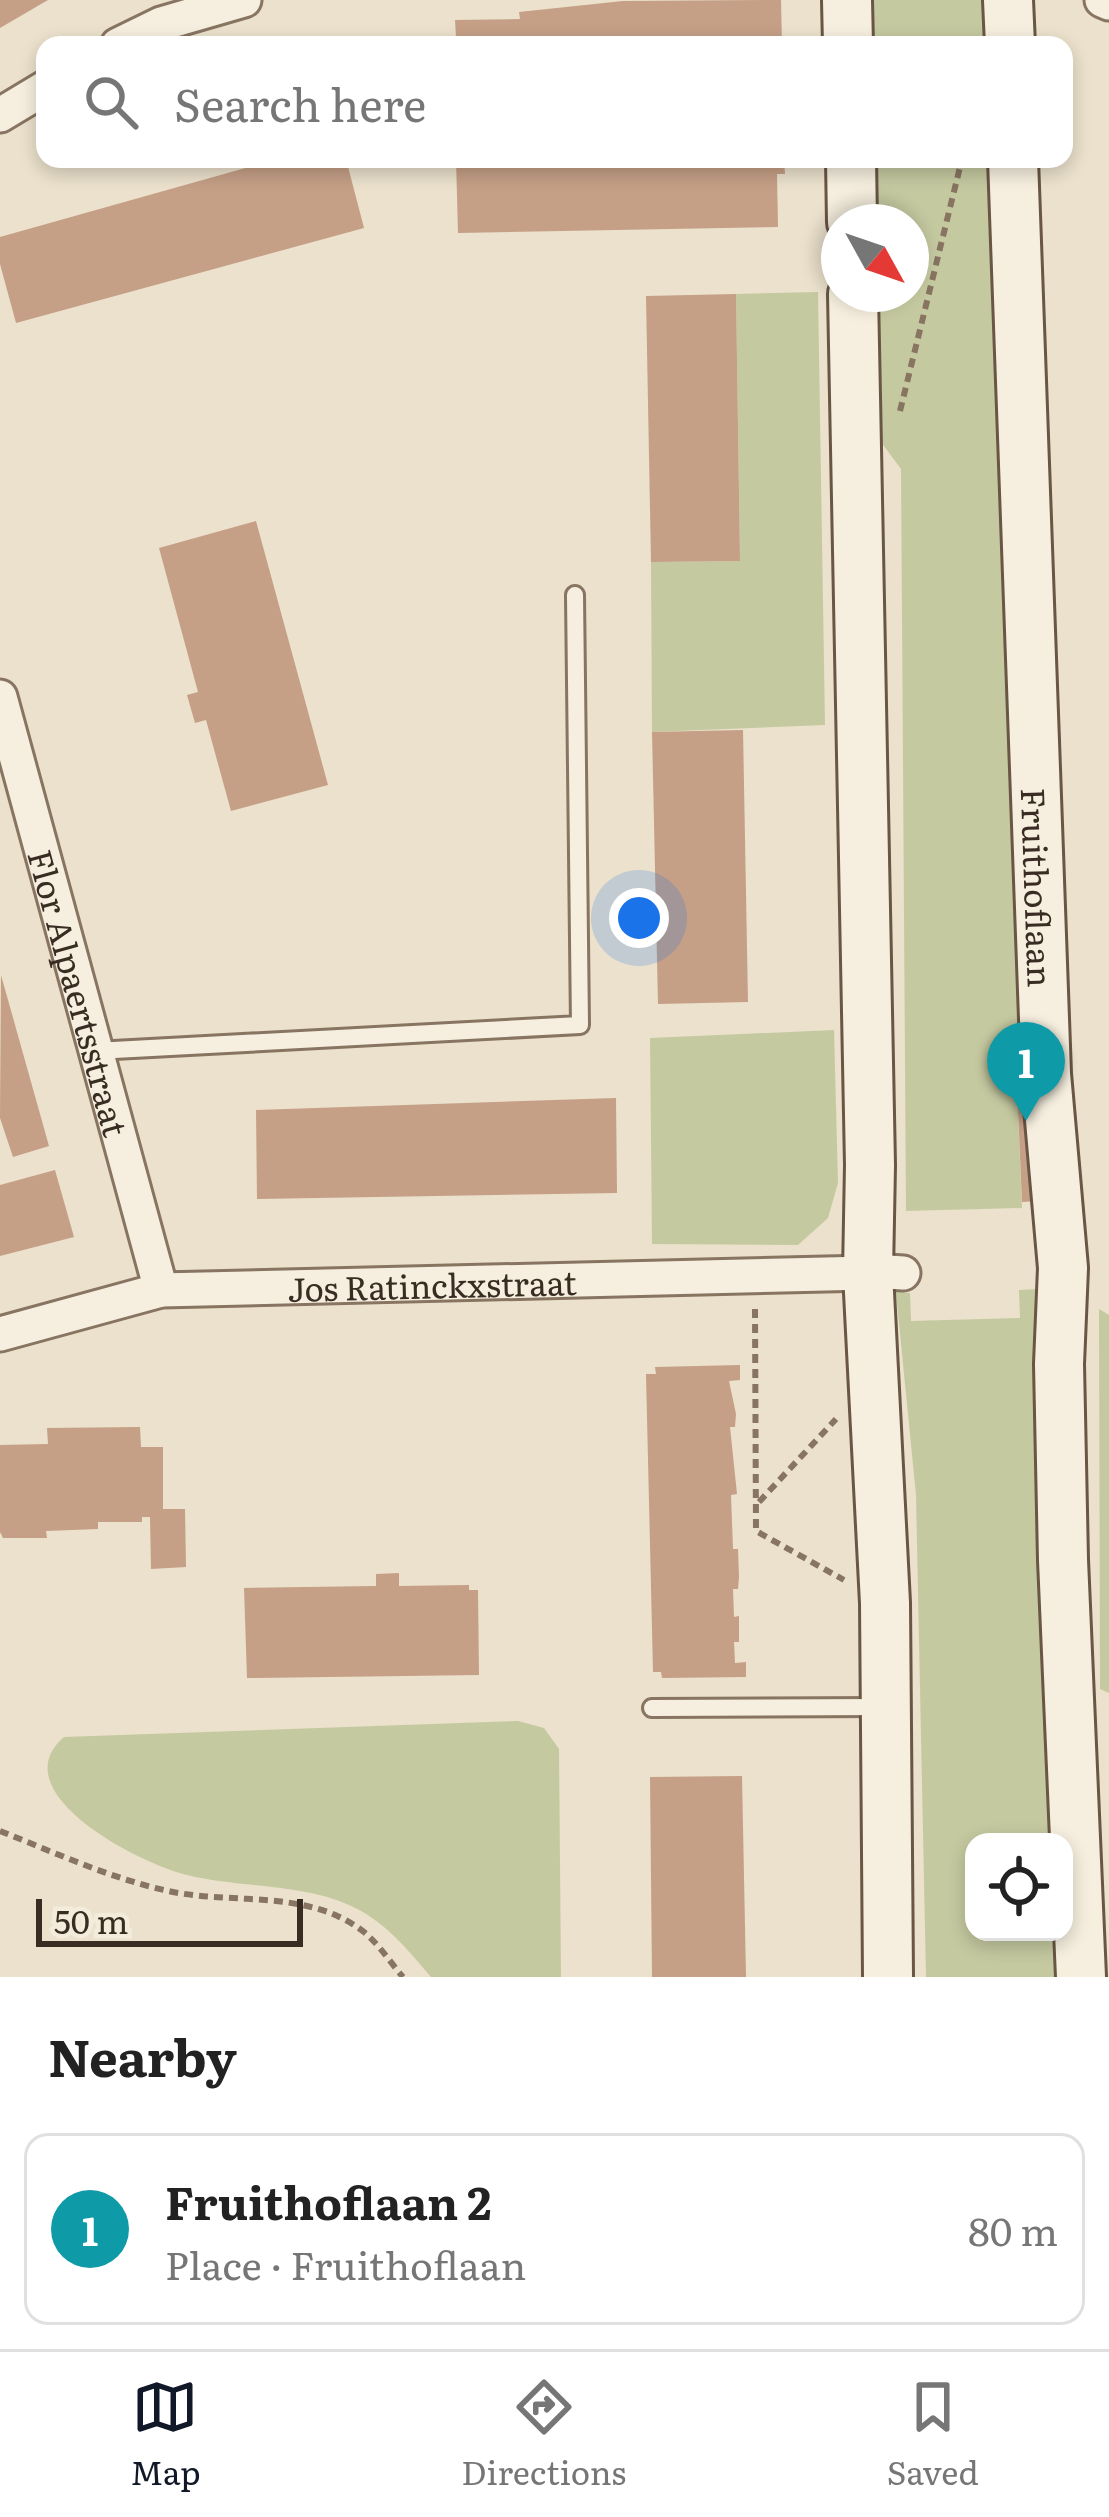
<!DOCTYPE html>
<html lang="en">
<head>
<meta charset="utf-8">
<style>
	:root { --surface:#fff; --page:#f6f6f6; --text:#222; --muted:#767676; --line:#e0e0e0; --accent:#111827 }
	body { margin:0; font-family:Literata,serif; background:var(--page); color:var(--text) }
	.controls { position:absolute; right:36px; bottom:36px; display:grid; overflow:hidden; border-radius:24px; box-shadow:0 6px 18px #0003 }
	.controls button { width:108px; height:108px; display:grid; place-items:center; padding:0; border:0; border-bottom:3px solid var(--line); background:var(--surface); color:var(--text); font:60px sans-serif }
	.compass { position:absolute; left:821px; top:204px; width:108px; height:108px; border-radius:50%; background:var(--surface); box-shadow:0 6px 18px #0003; rotate:130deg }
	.scale { position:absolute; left:36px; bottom:30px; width:267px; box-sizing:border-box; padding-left:12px; border:6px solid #392d23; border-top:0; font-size:33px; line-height:42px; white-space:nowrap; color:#392d23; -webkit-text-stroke:9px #f3ecdb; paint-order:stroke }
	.you { position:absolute; left:639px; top:918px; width:42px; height:42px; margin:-30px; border:9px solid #fff; border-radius:50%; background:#1a73e8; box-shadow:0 0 0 18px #1a73e833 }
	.badge { display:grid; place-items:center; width:78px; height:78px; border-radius:50%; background:var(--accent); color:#fff; font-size:39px; font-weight:700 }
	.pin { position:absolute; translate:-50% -99px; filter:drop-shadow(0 3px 6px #0008) }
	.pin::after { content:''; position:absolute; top:63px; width:42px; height:36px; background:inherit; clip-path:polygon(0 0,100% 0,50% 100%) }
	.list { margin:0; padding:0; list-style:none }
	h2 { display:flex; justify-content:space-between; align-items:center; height:156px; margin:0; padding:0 48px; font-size:51px }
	h2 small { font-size:39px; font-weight:400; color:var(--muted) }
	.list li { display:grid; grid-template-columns:78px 1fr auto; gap:36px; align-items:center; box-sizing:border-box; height:192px; margin:0 24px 24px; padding:0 24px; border:3px solid var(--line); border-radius:24px }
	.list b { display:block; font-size:45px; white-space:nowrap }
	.list p { margin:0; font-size:39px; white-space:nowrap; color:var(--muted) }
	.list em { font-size:39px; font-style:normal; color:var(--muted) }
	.icon { flex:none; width:66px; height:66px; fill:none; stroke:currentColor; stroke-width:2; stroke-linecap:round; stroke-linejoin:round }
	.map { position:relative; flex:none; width:1109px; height:1977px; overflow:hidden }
	.search { position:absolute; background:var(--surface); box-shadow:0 6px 18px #0003; left:36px; right:36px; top:36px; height:132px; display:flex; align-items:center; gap:30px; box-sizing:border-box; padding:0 42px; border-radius:24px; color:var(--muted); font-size:45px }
	.sheet { height:372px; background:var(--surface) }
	nav { display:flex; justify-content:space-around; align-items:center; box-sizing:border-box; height:168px; border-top:3px solid var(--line); background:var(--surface); font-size:33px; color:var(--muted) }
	nav a { display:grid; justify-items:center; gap:6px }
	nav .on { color:var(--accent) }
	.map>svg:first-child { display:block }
</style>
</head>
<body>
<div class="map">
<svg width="1109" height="1977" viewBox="0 0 1109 1977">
	<rect width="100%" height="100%" fill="#ebe1cc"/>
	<g fill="#c5c9a0">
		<path d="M860 0H983L984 7 1005 5 1003 45H867Z"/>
		<path d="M874 159H997L1030 1040 1015 1042 1022 1208 906 1211 901 469 875 434V294H911V222H874Z"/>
		<path d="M818 292 825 725 652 732 651 562 740 561 736 294Z"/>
		<path d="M834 1030 838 1183 828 1218 798 1245 652 1244 650 1038Z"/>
		<path d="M895 1283H902L905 1293H910L911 1321 1020 1318 1019 1290 1038 1289 1051 1302 1063 1842H974V1932H1064L1068 1977H926L916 1495Z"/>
		<path d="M1099 1309 1109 1315V1693L1100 1689Z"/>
		<path d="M518 1721 544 1728 559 1749 561 1977H431C407 1949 384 1920 349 1905 299 1883 239 1888 187 1875 140 1864 0 1792 64 1737Z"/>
	</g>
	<g fill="#c59f86">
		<path d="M0 0H48L0 28Z"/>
		<path d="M781 0 782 45H425L456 37 455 20 520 19 519 12 623 1Z"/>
		<path d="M277 159H346L364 228 16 323 0 264V237Z"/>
		<path d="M456 159H784L785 174H777L778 227 458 233Z"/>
		<path d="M736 294 740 561 651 562 646 296Z"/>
		<path d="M256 521 328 785 231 811 206 720 195 723 187 695 198 692 159 548Z"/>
		<path d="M743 730 748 1002 658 1004 652 732Z"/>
		<path d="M1 975 49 1146 13 1157 0 1118Z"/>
		<path d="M1030 1040 1039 1201 1022 1202 1015 1041Z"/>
		<path d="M616 1098 617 1193 257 1199 256 1110Z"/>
		<path d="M55 1170 74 1237 0 1256V1185Z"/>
		<path d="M740 1365V1380L729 1381 736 1414 735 1427H730L737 1494 731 1495 733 1549H738L739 1577 738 1589H733L734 1617 739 1616V1642H734L735 1663 746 1662V1677L662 1678 661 1672H653L646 1374H656L655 1367Z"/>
		<path d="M140 1427 141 1447H163V1509H185L186 1567 151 1569 150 1517H142V1522H98V1529L46 1531 47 1538H3L0 1532V1445L48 1444 47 1428Z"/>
		<path d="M399 1573V1586L469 1585V1590H478L479 1675 247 1678 244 1588 376 1586V1574Z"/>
		<path d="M742 1776 746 1977H652L650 1777Z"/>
	</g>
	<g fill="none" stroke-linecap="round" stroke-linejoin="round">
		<g stroke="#877461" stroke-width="22">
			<g id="lane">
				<path d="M95 1051 580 1025 575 595"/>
				<path d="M652 1708 884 1707"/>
			</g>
		</g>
		<g stroke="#877461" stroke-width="39">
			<g id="street">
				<path d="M1102 0 1109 3"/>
				<path d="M118 45 161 24 244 0"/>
				<path d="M0 115 45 88"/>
				<path id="s1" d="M0 697 161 1290"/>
				<path d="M888 1272 903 1273"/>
				<path id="s2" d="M0 1334 161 1290 868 1273"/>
			</g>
		</g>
		<g stroke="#695644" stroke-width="54">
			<g id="secondary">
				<path d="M847 0 848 45"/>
				<path d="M1008 0 1010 45"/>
				<path d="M851 159 852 222"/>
				<path id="s3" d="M1013 159 1046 1074 1063 1268 1059 1364 1063 1560 1081 1977"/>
				<path d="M853 294 870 1165 868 1273 885 1603 888 1977"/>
			</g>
		</g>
		<g stroke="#877461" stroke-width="6" stroke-dasharray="9 6" stroke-linecap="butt">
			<path d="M900 411 962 159"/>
			<path d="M755 1309 756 1531 844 1580"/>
			<path d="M759 1502 836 1419"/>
			<path d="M0 1831C56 1853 114 1880 173 1892 234 1904 306 1890 360 1929 376 1940 390 1962 403 1977"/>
		</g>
		<use href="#lane" stroke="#f6efdf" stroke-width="16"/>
		<use href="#street" stroke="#f6efdf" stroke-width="33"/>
		<use href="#secondary" stroke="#f6efdf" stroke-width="48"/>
	</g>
	<g text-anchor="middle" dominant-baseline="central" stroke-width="12" stroke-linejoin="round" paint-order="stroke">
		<g font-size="33" fill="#392d23" stroke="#f3ecdb">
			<text stroke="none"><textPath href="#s3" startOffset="729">Fruithoflaan</textPath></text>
			<text stroke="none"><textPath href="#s1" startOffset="306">Flor Alpaertsstraat</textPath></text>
			<text stroke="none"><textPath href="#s2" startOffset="438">Jos Ratinckxstraat</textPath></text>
		</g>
	</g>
</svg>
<div class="controls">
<button><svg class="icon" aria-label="locate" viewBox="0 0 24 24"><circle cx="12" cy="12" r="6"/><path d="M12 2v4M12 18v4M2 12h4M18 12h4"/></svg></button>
</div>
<svg class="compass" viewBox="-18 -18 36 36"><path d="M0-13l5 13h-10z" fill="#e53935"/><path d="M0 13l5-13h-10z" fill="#767676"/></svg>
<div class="scale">50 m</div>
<div class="you"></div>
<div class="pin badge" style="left:1026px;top:1121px;background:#0f9aa8">1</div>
<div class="search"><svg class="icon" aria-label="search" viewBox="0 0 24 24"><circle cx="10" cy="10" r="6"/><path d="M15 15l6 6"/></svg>Search here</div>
</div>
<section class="sheet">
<h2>Nearby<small></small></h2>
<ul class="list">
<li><span class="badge" style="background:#0f9aa8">1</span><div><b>Fruithoflaan 2</b><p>Place · Fruithoflaan</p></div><em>80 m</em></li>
</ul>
</section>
<nav>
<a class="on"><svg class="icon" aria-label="map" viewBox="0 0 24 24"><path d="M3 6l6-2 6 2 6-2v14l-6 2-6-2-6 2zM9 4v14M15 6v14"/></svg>Map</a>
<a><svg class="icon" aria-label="directions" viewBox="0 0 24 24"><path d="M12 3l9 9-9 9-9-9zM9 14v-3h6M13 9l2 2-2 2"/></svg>Directions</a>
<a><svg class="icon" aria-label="saved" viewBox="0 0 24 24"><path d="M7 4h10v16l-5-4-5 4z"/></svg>Saved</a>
</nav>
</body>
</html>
